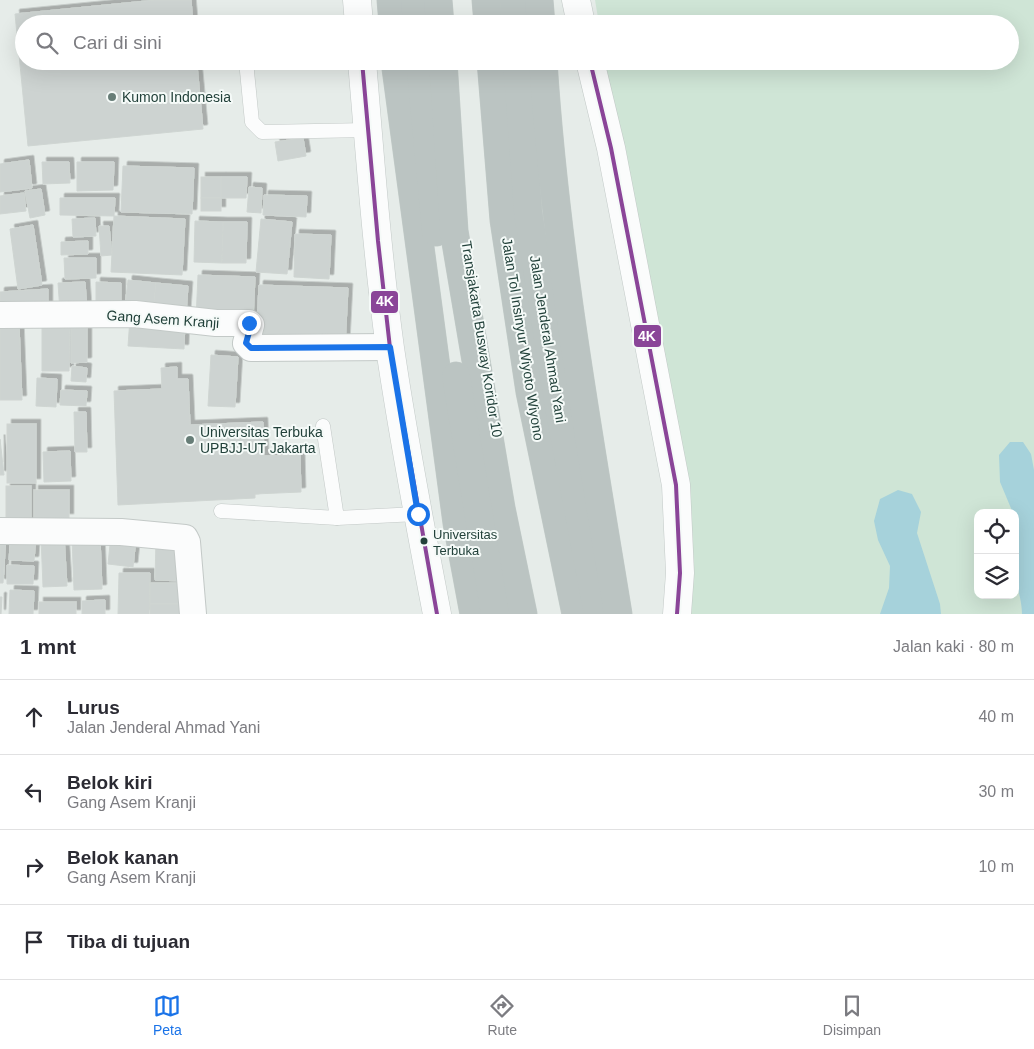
<!DOCTYPE html>
<html lang="id">
<head>
<meta charset="utf-8">
<style>
	:root { --surface:#fff; --page:#f7f7f7; --text:#2b2b33; --muted:#7c7c81; --line:#e1e1e2; --accent:#1a73e8 }
	body { margin:0; font-family:Arial,sans-serif; background:var(--page); color:var(--text) }
	.controls { position:absolute; right:15px; bottom:15px; display:grid; overflow:hidden; border-radius:10px; box-shadow:0 5px 20px #0002 }
	.controls button { width:45px; height:45px; display:grid; place-items:center; padding:0; border:0; border-bottom:1px solid var(--line); background:var(--surface); color:var(--text); font:25px sans-serif }
	.stop { position:absolute; width:15px; height:15px; margin:-11px; border:4px solid #1a73e8; border-radius:50%; background:#fff }
	.stop.end { background:#1a73e8; border-color:#fff; box-shadow:0 1px 5px #0008 }
	.list { margin:0; padding:0; list-style:none }
	h2 { display:flex; justify-content:space-between; align-items:center; height:65px; margin:0; padding:0 20px; font-size:21px }
	h2 small { font-size:16px; font-weight:400; color:var(--muted) }
	.list li { display:grid; grid-template-columns:32px 1fr auto; gap:15px; align-items:center; box-sizing:border-box; height:75px; padding:0 20px; border-top:1px solid var(--line) }
	.list b { display:block; font-size:19px; white-space:nowrap }
	.list p { margin:0; font-size:16px; white-space:nowrap; color:var(--muted) }
	.list em { font-size:16px; font-style:normal; color:var(--muted) }
	.icon { flex:none; width:28px; height:28px; fill:none; stroke:currentColor; stroke-width:2; stroke-linecap:round; stroke-linejoin:round }
	.map { position:relative; flex:none; width:1034px; height:614px; overflow:hidden }
	.search { position:absolute; background:var(--surface); box-shadow:0 5px 20px #0002; left:15px; right:15px; top:15px; height:55px; display:flex; align-items:center; gap:12px; box-sizing:border-box; padding:0 18px; border-radius:28px; color:var(--muted); font-size:19px }
	.sheet { height:365px; background:var(--surface) }
	nav { display:flex; justify-content:space-around; align-items:center; box-sizing:border-box; height:70px; border-top:1px solid var(--line); background:var(--surface); font-size:14px; color:var(--muted) }
	nav a { display:grid; justify-items:center; gap:2px }
	nav .on { color:var(--accent) }
	.map>svg:first-child { display:block }
</style>
</head>
<body>
<div class="map">
<svg width="1034" height="614" viewBox="0 0 1034 614">
	<defs>
		<filter id="shadow"><feDropShadow dx="4.5" dy="-4.5" stdDeviation="0" flood-color="#0004"/></filter>
	</defs>
	<rect width="100%" height="100%" fill="#e6ece9"/>
	<path fill="#cfe5d6" fill-rule="evenodd" d="M595 0H1034V614H691L693 580 605 61H1010V24H599ZM978 513H1015V595H978Z"/>
	<g fill="#a6d2db">
		<path d="M1010 442H1023L1031 454 1034 470V614H1022C1022 592 1008 569 1018 547L1015 513H1013L1000 482 999 455Z"/>
		<path d="M898 490 912 494 921 512 917 533 940 604 941 614H880L889 588 890 566 878 540 874 521 880 499Z"/>
	</g>
	<g fill="#cdd3d1" stroke="#cfd5d2" filter="url(#shadow)">
		<path d="M156 0H191L193 24H24V61H222L197 65 203 129 28 146 15 14Z"/>
		<path d="M303 138 306 156 278 161 275 142Z"/>
		<path d="M29 160 32 188 0 192V164Z"/>
		<path d="M42 162H69L70 183 43 184Z"/>
		<path d="M77 162H114L113 190 77 191Z"/>
		<path d="M123 166 194 168 192 214 121 212Z"/>
		<rect x="201" y="177" width="20" height="21"/>
		<path d="M221 177H247L246 198H221Z"/>
		<path d="M249 187 262 188 261 213 247 212Z"/>
		<path d="M41 189 45 215 30 218 25 191Z"/>
		<path d="M24 193 26 211 0 214V196Z"/>
		<path d="M264 195 307 196 306 217 263 215Z"/>
		<path d="M60 198H115L114 216 60 215Z"/>
		<rect x="201" y="198" width="20" height="13"/>
		<path d="M114 216 185 219 182 275 111 272Z"/>
		<path d="M95 218 96 236 73 237 72 219Z"/>
		<path d="M261 219 292 222 287 274 256 272Z"/>
		<path d="M195 221 223 222 222 263 194 262Z"/>
		<path d="M223 222H247L246 263H222Z"/>
		<path d="M33 225 42 285 18 289 10 229Z"/>
		<path d="M99 226H109L112 255 101 256Z"/>
		<path d="M295 234 331 235 329 279 294 277Z"/>
		<path d="M88 241V254L61 255V242Z"/>
		<path d="M64 258H96V278L65 279Z"/>
		<path d="M198 275 255 277 253 321 196 319Z"/>
		<path d="M128 280 156 283 153 311 125 308Z"/>
		<path d="M85 282 87 310 60 312 58 283Z"/>
		<path d="M96 282 121 283V310H96Z"/>
		<path d="M156 283 188 286 186 314 153 311Z"/>
		<path d="M259 285 348 288 345 346 256 343Z"/>
		<path d="M48 289V308L0 311V292Z"/>
		<path d="M130 318 185 321 184 349 128 346Z"/>
		<path d="M42 319H70L69 371H42Z"/>
		<path d="M71 323H87V362L71 363Z"/>
		<path d="M19 324 22 400H0V325Z"/>
		<path d="M211 355 238 357 235 407 208 406Z"/>
		<path d="M72 366 87 368 86 382 71 381Z"/>
		<path d="M177 367V379H188L190 425 263 422 264 456 300 455 301 492 255 494V498L118 505 114 391 162 389 161 368Z"/>
		<path d="M37 378 57 379 56 407 36 406Z"/>
		<path d="M61 390 87 391 86 406 60 405Z"/>
		<path d="M74 412H86L87 452H75Z"/>
		<rect x="7" y="424" width="29" height="59"/>
		<path d="M0 439 4 475H0Z"/>
		<path d="M70 451 71 481 44 482 43 452Z"/>
		<rect x="6" y="486" width="25" height="38"/>
		<rect x="34" y="490" width="35" height="28"/>
		<path d="M11 533 36 535 34 561 9 560Z"/>
		<path d="M111 535 136 538 133 567 108 564Z"/>
		<path d="M0 536H6L3 583H0Z"/>
		<path d="M64 536 67 586 43 587 41 537Z"/>
		<path d="M100 537 102 589 74 590 72 538Z"/>
		<path d="M156 539H183L182 581 155 580Z"/>
		<path d="M7 565 34 566 33 584H7Z"/>
		<path d="M119 573H150L149 614H118Z"/>
		<rect x="150" y="583" width="38" height="21"/>
		<path d="M10 590 34 591 33 614H9Z"/>
		<path d="M0 597H2L1 614H0Z"/>
		<path d="M105 600V614H82V601Z"/>
		<rect x="39" y="602" width="37" height="12"/>
		<rect x="150" y="604" width="38" height="10"/>
	</g>
	<g fill="none" stroke-linecap="round" stroke-linejoin="round">
		<g stroke="#c3c9c7" stroke-width="15">
			<g id="lane">
				<path d="M246 61 252 122 262 132 368 130"/>
				<path d="M323 426 337 518 417 514"/>
				<path d="M221 511 337 518"/>
			</g>
		</g>
		<g stroke="#c3c9c7" stroke-width="28">
			<g id="street">
				<path d="M0 315 135 314 216 323H249L251 325 246 343 251 348 390 347"/>
				<path d="M0 531 121 532 185 538 187 542 193 614"/>
			</g>
		</g>
		<g stroke="#c2c9c7" stroke-width="29">
			<g id="secondary">
				<path d="M357 0 359 24"/>
				<path d="M576 0 581 24"/>
				<path d="M362 61C370 157 377 253 390 348 403 437 420 526 437 614"/>
				<path d="M590 61 611 148 676 485 680 573 677 614"/>
			</g>
		</g>
		<g stroke="#c2cbc8" stroke-width="29">
			<g id="highway">
				<path d="M391 0 393 24"/>
				<path d="M415 0 417 24"/>
				<path d="M438 0 440 24"/>
				<path d="M486 0 488 24"/>
				<path d="M514 0 515 24"/>
				<path d="M539 0 541 24"/>
				<path d="M395 61 457 523 474 614"/>
				<path d="M420 61 436 232"/>
				<path d="M443 61 454 231 501 508 523 614"/>
				<path d="M491 61 504 220 530 392 576 614"/>
				<path d="M517 61 528 212 560 413 598 614"/>
				<path d="M543 61C555 247 588 431 618 614"/>
				<path d="M456 376 495 614"/>
			</g>
		</g>
		<use href="#lane" stroke="#fbfcfc" stroke-width="14"/>
		<use href="#street" stroke="#fbfcfc" stroke-width="26"/>
		<use href="#secondary" stroke="#fbfcfc" stroke-width="28"/>
		<use href="#highway" stroke="#bbc4c2" stroke-width="28"/>
		<g stroke="#f5faf8" stroke-width="8">
			<g id="bus-1">
				<path d="M362 61 378 241 390 348 437 614"/>
				<path d="M590 61 611 148 676 485 680 573 677 614"/>
			</g>
		</g>
		<use href="#bus-1" stroke="#8a4598" stroke-width="4"/>
	</g>
	<g fill="none" stroke-linecap="round" stroke-linejoin="round">
		<path stroke="#1a73e8" stroke-width="6" d="M249 323 251 325 246 343 251 348 390 347 418 514"/>
	</g>
	<g fill="#677d77" stroke="#f5faf8" stroke-width="2">
		<circle cx="112" cy="97" r="5"/>
		<circle cx="190" cy="440" r="5"/>
	</g>
	<circle fill="#22413a" stroke="#f5faf8" stroke-width="2" cx="424" cy="541" r="4.5"/>
	<g text-anchor="middle" dominant-baseline="central" stroke-width="4" stroke-linejoin="round" paint-order="stroke">
		<g font-size="13" fill="#22413a" stroke="#f5faf8" text-anchor="start">
			<text x="433" y="534">Universitas<tspan x="433" dy="16">Terbuka</tspan></text>
		</g>
		<g font-size="14" fill="#22413a" stroke="#f5faf8" text-anchor="start">
			<text x="122" y="97">Kumon Indonesia</text>
			<text x="200" y="432">Universitas Terbuka<tspan x="200" dy="16">UPBJJ-UT Jakarta</tspan></text>
		</g>
		<g font-size="14" fill="#22413a" stroke="#f5faf8">
			<text transform="translate(163 319) rotate(4)">Gang Asem Kranji</text>
			<text transform="translate(482 339) rotate(81)">Transjakarta Busway Koridor 10</text>
			<text transform="translate(523 339) rotate(81)">Jalan Tol Insinyur Wiyoto Wiyono</text>
			<text transform="translate(548 339) rotate(81)">Jalan Jenderal Ahmad Yani</text>
		</g>
	</g>
	<g stroke="#f5faf8" stroke-width="2">
		<rect x="370" y="290" width="29" height="24" rx="5" fill="#8a4598"/>
		<rect x="633" y="324" width="29" height="24" rx="5" fill="#8a4598"/>
	</g>
	<g font-size="14" text-anchor="middle" font-weight="bold" fill="#fff">
		<text x="385" y="306">4K</text>
		<text x="647" y="341">4K</text>
	</g>
</svg>
<div class="controls">
<button><svg class="icon" aria-label="locate" viewBox="0 0 24 24"><circle cx="12" cy="12" r="6"/><path d="M12 2v4M12 18v4M2 12h4M18 12h4"/></svg></button>
<button><svg class="icon" aria-label="layers" viewBox="0 0 24 24"><path d="M12 4l9 5-9 5-9-5zM3 14l9 5 9-5"/></svg></button>
</div>
<div class="stop" style="left:418px;top:514px"></div>
<div class="stop end" style="left:249px;top:323px"></div>
<div class="search"><svg class="icon" aria-label="search" viewBox="0 0 24 24"><circle cx="10" cy="10" r="6"/><path d="M15 15l6 6"/></svg>Cari di sini</div>
</div>
<section class="sheet">
<h2>1 mnt<small>Jalan kaki · 80 m</small></h2>
<ul class="list">
<li><svg class="icon" aria-label="ahead" viewBox="0 0 24 24"><path d="M12 20V5M6 11l6-6 6 6"/></svg><div><b>Lurus</b><p>Jalan Jenderal Ahmad Yani</p></div><em>40 m</em></li>
<li><svg class="icon" aria-label="left" viewBox="0 0 24 24"><path d="M17 20v-9H6M10 6l-5 5 5 5"/></svg><div><b>Belok kiri</b><p>Gang Asem Kranji</p></div><em>30 m</em></li>
<li><svg class="icon" aria-label="right" viewBox="0 0 24 24"><path d="M7 20v-9h11M14 6l5 5-5 5"/></svg><div><b>Belok kanan</b><p>Gang Asem Kranji</p></div><em>10 m</em></li>
<li><svg class="icon" aria-label="arrive" viewBox="0 0 24 24"><path d="M6 21V4h12l-3 4 3 4H6"/></svg><div><b>Tiba di tujuan</b></div></li>
</ul>
</section>
<nav>
<a class="on"><svg class="icon" aria-label="map" viewBox="0 0 24 24"><path d="M3 6l6-2 6 2 6-2v14l-6 2-6-2-6 2zM9 4v14M15 6v14"/></svg>Peta</a>
<a><svg class="icon" aria-label="directions" viewBox="0 0 24 24"><path d="M12 3l9 9-9 9-9-9zM9 14v-3h6M13 9l2 2-2 2"/></svg>Rute</a>
<a><svg class="icon" aria-label="saved" viewBox="0 0 24 24"><path d="M7 4h10v16l-5-4-5 4z"/></svg>Disimpan</a>
</nav>
</body>
</html>
